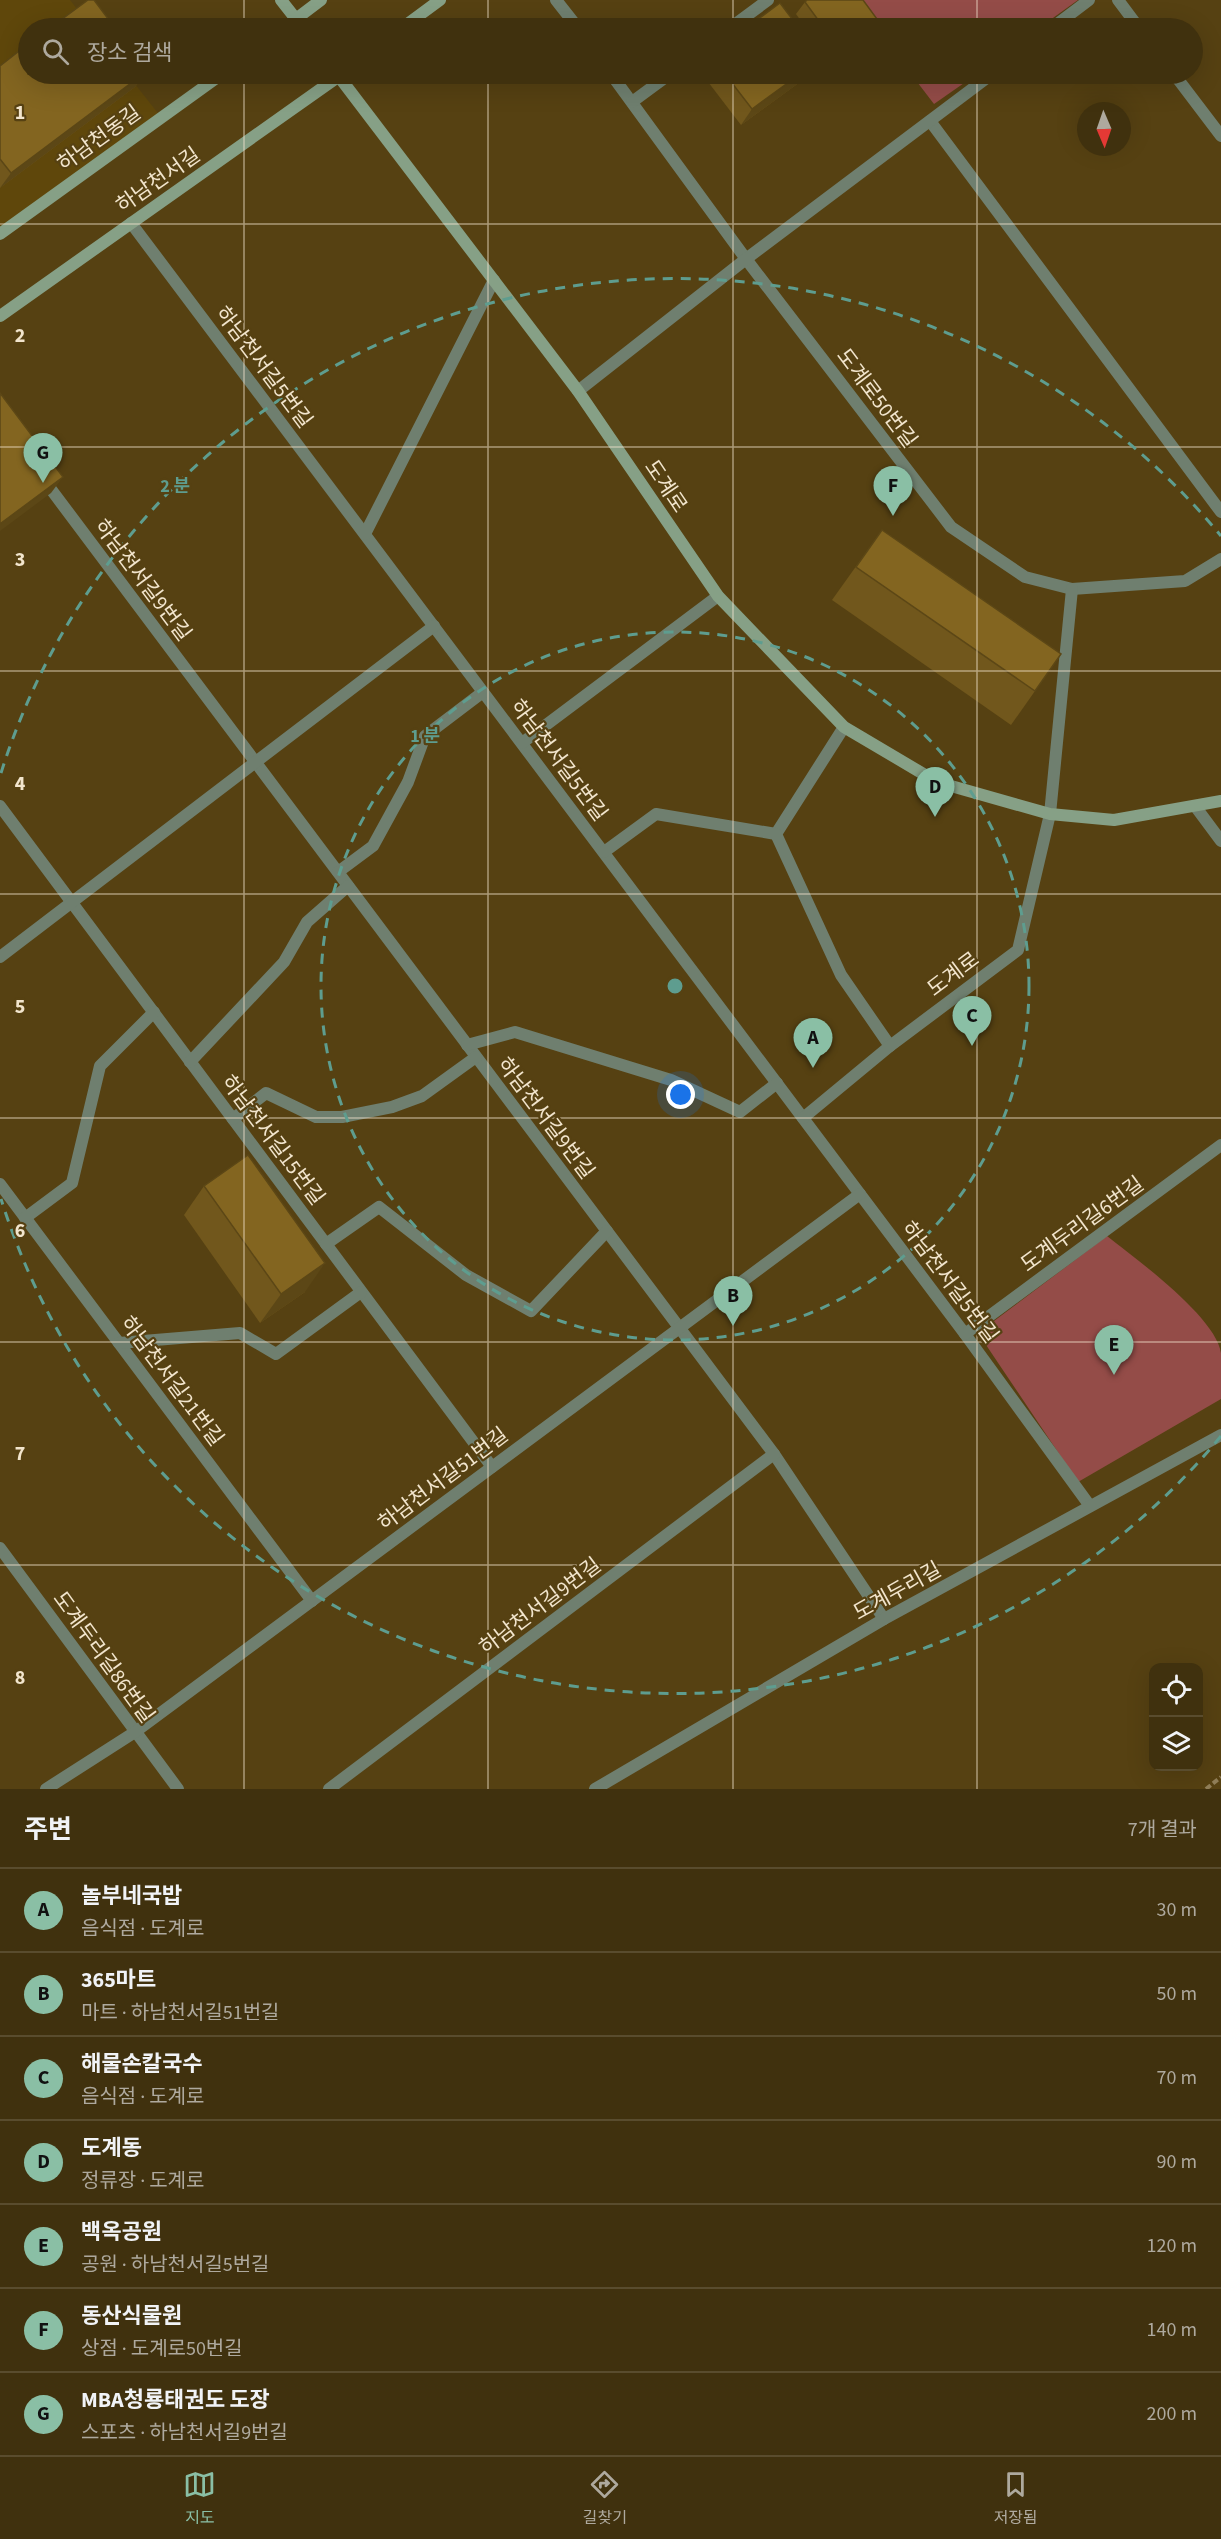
<!DOCTYPE html>
<html lang="ko">
<head>
<meta charset="utf-8">
<style>
	:root { --surface:#40310e; --page:#473917; --text:#f1f3f6; --muted:#aea99e; --line:#594c2e; --accent:#8abfa5 }
	body { margin:0; font-family:"Source Sans 3","Noto Sans KR",sans-serif; background:var(--page); color:var(--text) }
	.controls { position:absolute; right:18px; bottom:18px; display:grid; overflow:hidden; border-radius:12px; box-shadow:0 6px 24px #0002 }
	.controls button { width:54px; height:54px; display:grid; place-items:center; padding:0; border:0; border-bottom:2px solid var(--line); background:var(--surface); color:var(--text); font:30px sans-serif }
	.compass { position:absolute; left:1077px; top:102px; width:54px; height:54px; border-radius:50%; background:var(--surface); box-shadow:0 6px 24px #0002; rotate:178deg }
	.you { position:absolute; left:681px; top:1095px; width:21px; height:21px; margin:-15px; border:4px solid #fff; border-radius:50%; background:#1a73e8; box-shadow:0 0 0 9px #1a73e833 }
	.badge { display:grid; place-items:center; width:39px; height:39px; border-radius:50%; background:var(--accent); color:#111; font-size:20px; font-weight:700 }
	.pin { position:absolute; translate:-50% -50px; filter:drop-shadow(0 2px 3px #0008) }
	.pin::after { content:''; position:absolute; top:32px; width:21px; height:18px; background:inherit; clip-path:polygon(0 0,100% 0,50% 100%) }
	.list { margin:0; padding:0; list-style:none }
	h2 { display:flex; justify-content:space-between; align-items:center; height:78px; margin:0; padding:0 24px; font-size:26px }
	h2 small { font-size:20px; font-weight:400; color:var(--muted) }
	.list li { display:grid; grid-template-columns:39px 1fr auto; gap:18px; align-items:center; box-sizing:border-box; height:84px; padding:0 24px; border-top:2px solid var(--line) }
	.list b { display:block; font-size:22px; white-space:nowrap }
	.list p { margin:0; font-size:20px; white-space:nowrap; color:var(--muted) }
	.list em { font-size:20px; font-style:normal; color:var(--muted) }
	.icon { flex:none; width:33px; height:33px; fill:none; stroke:currentColor; stroke-width:2; stroke-linecap:round; stroke-linejoin:round }
	.map { position:relative; flex:none; width:1221px; height:1789px; overflow:hidden }
	.search { position:absolute; background:var(--surface); box-shadow:0 6px 24px #0002; left:18px; right:18px; top:18px; height:66px; display:flex; align-items:center; gap:15px; box-sizing:border-box; padding:0 21px; border-radius:33px; color:var(--muted); font-size:22px }
	.sheet { height:666px; background:var(--surface) }
	nav { display:flex; justify-content:space-around; align-items:center; box-sizing:border-box; height:84px; border-top:2px solid var(--line); background:var(--surface); font-size:16px; color:var(--muted) }
	nav a { display:grid; justify-items:center; gap:3px }
	nav .on { color:var(--accent) }
	.map>svg:first-child { display:block }
</style>
</head>
<body>
<div class="map">
<svg width="1221" height="1789" viewBox="0 0 1221 1789">
	<rect width="100%" height="100%" fill="#564112"/>
	<path fill="#5f470b" d="M0 0H70L92 28H28V74H127L161 117 0 234Z"/>
	<g fill="#944c48">
		<path d="M856 0H1078L1039 28H877Z"/>
		<path d="M911 74H977L934 104Z"/>
		<path d="M1107 1236C1135 1258 1216 1317 1221 1353 1221 1368 1221 1385 1221 1399L1078 1482 978 1333Z"/>
	</g>
	<g fill="none" stroke-linecap="round" stroke-linejoin="round">
		<path stroke="#907e58" stroke-width="4" stroke-dasharray="6 3" stroke-linecap="butt" d="M1206 1789 1221 1777"/>
		<g stroke="#6f7f6f" stroke-width="12">
			<path d="M556 0 578 28"/>
			<path d="M1118 0 1139 28"/>
			<path d="M730 28 768 0"/>
			<path d="M1052 28 1089 0"/>
			<path d="M611 74 746 259 951 527 1025 577 1072 589 1185 581 1221 559"/>
			<path d="M1174 74 1221 136"/>
			<path d="M632 102 670 74"/>
			<path d="M930 121 1221 512"/>
			<path d="M131 223 965 1334 1090 1506"/>
			<path d="M578 391 746 259 992 74"/>
			<path d="M44 480 774 1454 884 1619"/>
			<path d="M365 534 494 280"/>
			<path d="M522 743 718 596"/>
			<path d="M0 806 492 1467"/>
			<path d="M1195 806 1221 841"/>
			<path d="M776 834 844 727"/>
			<path d="M604 852 656 814 776 834 841 975 890 1046"/>
			<path d="M338 872 373 846 408 782 425 736 483 692"/>
			<path d="M0 957 434 626"/>
			<path d="M467 1045 515 1032 671 1080 740 1112 777 1083"/>
			<path d="M190 1062 284 962 307 922 348 886"/>
			<path d="M803 1118 890 1046 1018 950 1050 814 1072 589"/>
			<path d="M233 1119 266 1093 316 1117H342L392 1107 422 1096 476 1057"/>
			<path d="M0 1184 312 1601"/>
			<path d="M25 1218 72 1183 100 1066 154 1012"/>
			<path d="M326 1244 379 1207 466 1275 531 1311 607 1231"/>
			<path d="M965 1334 1221 1145"/>
			<path d="M119 1343 240 1333 276 1354 361 1292"/>
			<path d="M0 1548 178 1789"/>
			<path d="M46 1789 135 1732 860 1194"/>
			<path d="M329 1789 774 1454"/>
			<path d="M595 1789 884 1619 1221 1435"/>
		</g>
		<g stroke="#86a086" stroke-width="12">
			<path d="M281 0 303 28"/>
			<path d="M284 28 321 0"/>
			<path d="M402 28 440 0"/>
			<path d="M337 74 578 391 718 596 844 727 937 782 1050 814 1114 820 1221 801"/>
			<path d="M0 234 222 74"/>
			<path d="M0 316 342 74"/>
		</g>
	</g>
	<g fill="#71571c">
		<path d="M805 2 877 19 870 28H806L796 14Z"/>
		<path d="M0 66 28 74H145L135 87 0 188Z"/>
		<path d="M702 74H811L741 125Z"/>
		<path d="M882 530 1061 654 1011 725 832 600Z"/>
		<path d="M204 1186 305 1292 260 1323 184 1215Z"/>
	</g>
	<g fill="#5c4716">
		<path d="M877 19 870 28H864Z"/>
		<path d="M143 74H145L135 87 0 188 11 173Z"/>
		<path d="M800 74H811L741 125 752 109Z"/>
		<path d="M63 477 51 493 0 531V524Z"/>
		<path d="M325 1263 305 1292 260 1323 281 1294Z"/>
	</g>
	<g fill="#836520" stroke="#5c4716" stroke-width="1.5">
		<path d="M88 0H94L115 28H50Z"/>
		<path d="M807 0H863L877 19 864 28H824L805 2Z"/>
		<path d="M780 3 799 28H746Z"/>
		<path d="M28 44V74H143L11 173 0 159V66Z"/>
		<path d="M725 74H800L752 109Z"/>
		<path d="M0 393 63 477 0 524Z"/>
		<path d="M882 530 1061 654 1035 691 856 567Z"/>
		<path d="M248 1155 325 1263 281 1294 204 1186Z"/>
	</g>
	<path fill="none" stroke="#f2e5cd" stroke-width="1.5" stroke-opacity="0.55" d="M244 0V28M488 0V28M733 0V28M977 0V28M244 74V1789M488 74V1789M733 74V1789M977 74V1789M0 224H1221M0 447H1221M0 671H1221M0 894H1221M0 1118H1221M0 1342H1221M0 1565H1221"/>
	<g fill="none" stroke="#5e9d8f" stroke-width="3" stroke-dasharray="10 8">
		<circle cx="675" cy="986" r="354"/>
		<path d="M1221 1436A707 707 0 0 1 1 1199M1 773A707 707 0 0 1 1221 536"/>
	</g>
	<g text-anchor="middle" dominant-baseline="central" stroke-width="4.5" stroke-linejoin="round" paint-order="stroke">
		<g font-size="21" fill="#f2e5cd" stroke="#564112">
			<text transform="translate(99 138) rotate(-36)">하남천동길</text>
			<text transform="translate(158 180) rotate(-35)">하남천서길</text>
			<text transform="translate(264 367) rotate(53)">하남천서길5번길</text>
			<text transform="translate(877 398) rotate(53)">도계로50번길</text>
			<text transform="translate(666 486) rotate(56)">도계로</text>
			<text transform="translate(143 580) rotate(53)">하남천서길9번길</text>
			<text transform="translate(559 760) rotate(53)">하남천서길5번길</text>
			<text transform="translate(953 974) rotate(-37)">도계로</text>
			<text transform="translate(546 1118) rotate(53)">하남천서길9번길</text>
			<text transform="translate(273 1140) rotate(53)">하남천서길15번길</text>
			<text transform="translate(1082 1224) rotate(-36)">도계두리길6번길</text>
			<text transform="translate(950 1282) rotate(53)">하남천서길5번길</text>
			<text transform="translate(172 1381) rotate(53)">하남천서길21번길</text>
			<text transform="translate(443 1479) rotate(-37)">하남천서길51번길</text>
			<text transform="translate(897 1591) rotate(-29)">도계두리길</text>
			<text transform="translate(540 1606) rotate(-37)">하남천서길9번길</text>
			<text transform="translate(104 1657) rotate(54)">도계두리길86번길</text>
		</g>
	</g>
	<g font-size="20" text-anchor="middle" font-weight="bold" fill="#f2e5cd" stroke="#564112" stroke-width="4.5" stroke-linejoin="round" paint-order="stroke">
		<text x="20" y="119">1</text>
		<text x="20" y="342">2</text>
		<text x="20" y="566">3</text>
		<text x="20" y="790">4</text>
		<text x="20" y="1013">5</text>
		<text x="20" y="1237">6</text>
		<text x="20" y="1460">7</text>
		<text x="20" y="1684">8</text>
	</g>
	<circle cx="675" cy="986" r="9" fill="#5e9d8f" stroke="#564112" stroke-width="3"/>
	<g font-size="18" text-anchor="middle" font-weight="bold" fill="#5e9d8f" stroke="#564112" stroke-width="4.5" stroke-linejoin="round" paint-order="stroke">
		<text x="175" y="492">2 분</text>
		<text x="425" y="742">1 분</text>
	</g>
</svg>
<div class="controls">
<button><svg class="icon" aria-label="locate" viewBox="0 0 24 24"><circle cx="12" cy="12" r="6"/><path d="M12 2v4M12 18v4M2 12h4M18 12h4"/></svg></button>
<button><svg class="icon" aria-label="layers" viewBox="0 0 24 24"><path d="M12 4l9 5-9 5-9-5zM3 14l9 5 9-5"/></svg></button>
</div>
<svg class="compass" viewBox="-18 -18 36 36"><path d="M0-13l5 13h-10z" fill="#e53935"/><path d="M0 13l5-13h-10z" fill="#aea99e"/></svg>
<div class="you"></div>
<div class="pin badge" style="left:813px;top:1068px">A</div>
<div class="pin badge" style="left:733px;top:1326px">B</div>
<div class="pin badge" style="left:972px;top:1046px">C</div>
<div class="pin badge" style="left:935px;top:817px">D</div>
<div class="pin badge" style="left:1114px;top:1375px">E</div>
<div class="pin badge" style="left:893px;top:516px">F</div>
<div class="pin badge" style="left:43px;top:483px">G</div>
<div class="search"><svg class="icon" aria-label="search" viewBox="0 0 24 24"><circle cx="10" cy="10" r="6"/><path d="M15 15l6 6"/></svg>장소 검색</div>
</div>
<section class="sheet">
<h2>주변<small>7개 결과</small></h2>
<ul class="list">
<li><span class="badge">A</span><div><b>놀부네국밥</b><p>음식점 · 도계로</p></div><em>30 m</em></li>
<li><span class="badge">B</span><div><b>365마트</b><p>마트 · 하남천서길51번길</p></div><em>50 m</em></li>
<li><span class="badge">C</span><div><b>해물손칼국수</b><p>음식점 · 도계로</p></div><em>70 m</em></li>
<li><span class="badge">D</span><div><b>도계동</b><p>정류장 · 도계로</p></div><em>90 m</em></li>
<li><span class="badge">E</span><div><b>백옥공원</b><p>공원 · 하남천서길5번길</p></div><em>120 m</em></li>
<li><span class="badge">F</span><div><b>동산식물원</b><p>상점 · 도계로50번길</p></div><em>140 m</em></li>
<li><span class="badge">G</span><div><b>MBA청룡태권도 도장</b><p>스포츠 · 하남천서길9번길</p></div><em>200 m</em></li>
</ul>
</section>
<nav>
<a class="on"><svg class="icon" aria-label="map" viewBox="0 0 24 24"><path d="M3 6l6-2 6 2 6-2v14l-6 2-6-2-6 2zM9 4v14M15 6v14"/></svg>지도</a>
<a><svg class="icon" aria-label="directions" viewBox="0 0 24 24"><path d="M12 3l9 9-9 9-9-9zM9 14v-3h6M13 9l2 2-2 2"/></svg>길찾기</a>
<a><svg class="icon" aria-label="saved" viewBox="0 0 24 24"><path d="M7 4h10v16l-5-4-5 4z"/></svg>저장됨</a>
</nav>
</body>
</html>
